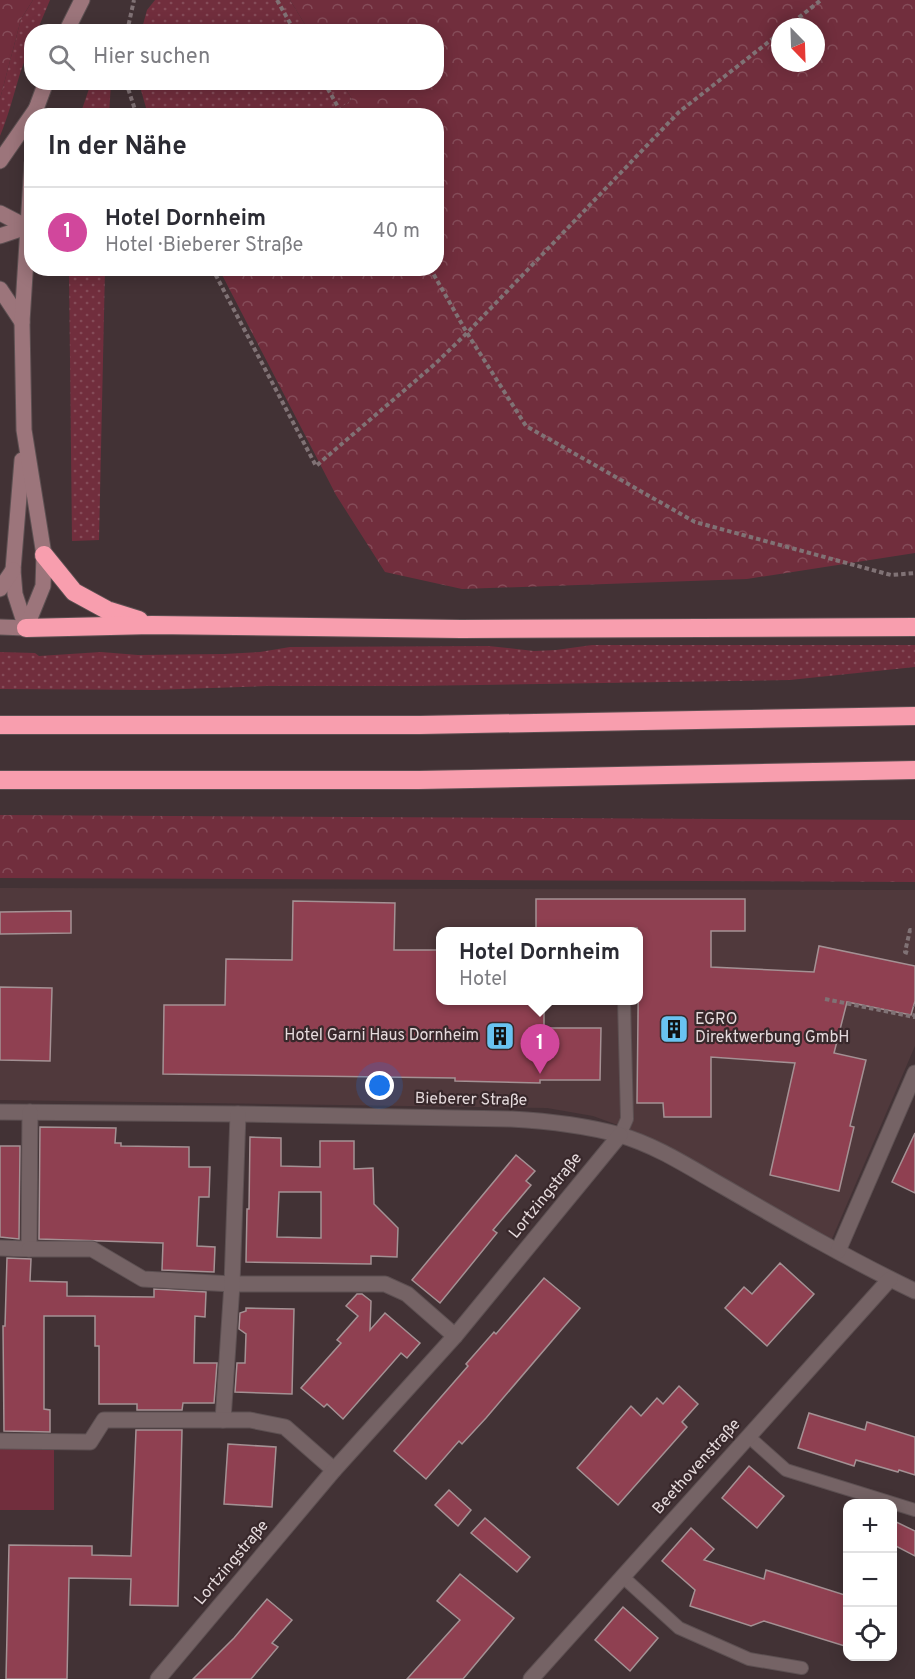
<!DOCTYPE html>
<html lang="de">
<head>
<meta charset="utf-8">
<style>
	:root { --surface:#fff; --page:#f7f7f7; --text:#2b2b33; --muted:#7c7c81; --line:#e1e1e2; --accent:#db2777 }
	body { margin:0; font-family:Overpass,sans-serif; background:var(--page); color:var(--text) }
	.controls { position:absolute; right:18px; bottom:18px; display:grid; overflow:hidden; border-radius:12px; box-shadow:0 3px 15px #0003 }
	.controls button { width:54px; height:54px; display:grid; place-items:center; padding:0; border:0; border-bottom:2px solid var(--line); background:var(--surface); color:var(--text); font:30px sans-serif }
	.compass { position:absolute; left:771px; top:18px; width:54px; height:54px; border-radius:50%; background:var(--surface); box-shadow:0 3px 15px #0003; rotate:157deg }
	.you { position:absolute; left:380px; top:1086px; width:21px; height:21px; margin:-15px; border:4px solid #fff; border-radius:50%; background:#1a73e8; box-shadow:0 0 0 9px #1a73e833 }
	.badge { display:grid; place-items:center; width:39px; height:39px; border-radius:50%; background:var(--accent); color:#fff; font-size:20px; font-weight:700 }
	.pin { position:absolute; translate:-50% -50px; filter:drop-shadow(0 2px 3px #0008) }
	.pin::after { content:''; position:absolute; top:32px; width:21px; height:18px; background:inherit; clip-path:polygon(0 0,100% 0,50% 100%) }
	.popup { position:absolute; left:436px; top:927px; width:207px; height:78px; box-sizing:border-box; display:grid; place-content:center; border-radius:12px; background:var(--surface); filter:drop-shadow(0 2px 4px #0005); font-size:20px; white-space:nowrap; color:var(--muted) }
	.popup b { font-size:22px; color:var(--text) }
	.popup::after { content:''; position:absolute; left:50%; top:100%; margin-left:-12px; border:12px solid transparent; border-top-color:var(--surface) }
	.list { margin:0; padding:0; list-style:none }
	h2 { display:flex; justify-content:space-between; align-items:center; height:78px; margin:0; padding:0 24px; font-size:26px }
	h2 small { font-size:20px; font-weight:400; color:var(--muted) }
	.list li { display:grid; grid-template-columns:39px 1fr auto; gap:18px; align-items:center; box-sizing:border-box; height:90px; padding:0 24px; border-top:2px solid var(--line) }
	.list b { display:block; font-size:22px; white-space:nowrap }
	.list p { margin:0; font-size:20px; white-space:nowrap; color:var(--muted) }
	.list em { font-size:20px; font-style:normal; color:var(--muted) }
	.icon { flex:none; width:33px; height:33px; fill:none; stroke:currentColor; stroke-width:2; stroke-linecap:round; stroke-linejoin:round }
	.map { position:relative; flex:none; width:915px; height:1679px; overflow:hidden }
	.search { position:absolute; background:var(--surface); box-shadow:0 3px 15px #0003; left:24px; top:24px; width:420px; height:66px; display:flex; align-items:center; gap:15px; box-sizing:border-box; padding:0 21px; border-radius:24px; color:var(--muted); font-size:22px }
	.panel { position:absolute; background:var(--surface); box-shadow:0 3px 15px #0003; left:24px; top:108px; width:420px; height:168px; border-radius:24px }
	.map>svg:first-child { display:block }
</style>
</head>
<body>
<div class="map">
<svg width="915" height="1679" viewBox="0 0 915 1679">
	<defs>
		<pattern id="grass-dots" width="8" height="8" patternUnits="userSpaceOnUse" patternTransform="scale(1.5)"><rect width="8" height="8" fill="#712e3d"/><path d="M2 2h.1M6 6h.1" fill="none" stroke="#854c59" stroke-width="1.8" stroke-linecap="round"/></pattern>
		<pattern id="forest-crowns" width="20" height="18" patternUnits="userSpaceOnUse" patternTransform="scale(1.5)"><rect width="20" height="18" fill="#712e3d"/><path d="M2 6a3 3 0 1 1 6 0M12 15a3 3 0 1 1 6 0" fill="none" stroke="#854c59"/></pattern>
	</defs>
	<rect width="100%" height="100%" fill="#423235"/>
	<path fill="#50393c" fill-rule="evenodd" d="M0 888 915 890V1046L831 1241 637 1132 593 1116 547 1108 0 1100ZM441 932H639V1000H441Z"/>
	<g fill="url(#grass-dots)">
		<path d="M33 0H50L37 31 32 32C31 51 24 59 19 77 13 97 8 117 0 136V99L21 19Z"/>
		<path d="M155 0H290L309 31 141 32 147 10Z"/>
		<path d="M91 83H111L109 115H80Z"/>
		<path d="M139 83H342L352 99 333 115H148Z"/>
		<path d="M69 269H105L99 540 72 541Z"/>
		<path d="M592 645H915V667L790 680 417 686H267L154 690 0 689V652L35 653 39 656 101 652 138 655 224 654 260 652 290 647 489 646 534 651 556 650Z"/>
	</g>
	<g fill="url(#forest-crowns)" fill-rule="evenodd">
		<path d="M0 0H33L21 19 0 99Z"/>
		<path d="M290 0H915V553L747 579 462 589 385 572 336 495 219 269 436 268V116L333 115 352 99 342 83 436 82V32L309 31ZM780 27H816V63H780Z"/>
		<path d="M0 815 915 820V882L0 878Z"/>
	</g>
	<rect fill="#712e3d" x="0" y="1449" width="54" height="61"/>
	<g fill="#8f4051" stroke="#a49194" stroke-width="1.5" fill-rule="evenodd">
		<path d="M536 899H745V931H711V967L814 972 819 946 915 966V1001L911 1015 847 1002 834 1053 866 1060 850 1126 854 1127 839 1191 770 1175 795 1063 711 1057V1117H664L663 1103H637L639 932H637V928H571V932H536Z"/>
		<path d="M293 901 395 903 394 950H441V1000H544V1028H601L600 1080H540V1083L455 1081V1078L163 1074 164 1005H225L226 959 292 960Z"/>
		<path d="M71 911V933L0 934V912Z"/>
		<path d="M0 987 52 988 50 1061 0 1060Z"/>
		<path d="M40 1127 116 1128 115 1143H121V1146L189 1147V1167H210L209 1197H199L197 1246 215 1247 214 1272 162 1270 163 1243 39 1239Z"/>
		<path d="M915 1133V1193L892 1182Z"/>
		<path d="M250 1137 281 1138V1166L320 1167V1141H354V1169L373 1168 374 1204 398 1228 397 1257 371 1256V1264L246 1262 247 1209H249ZM279 1192H321V1238L277 1237Z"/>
		<path d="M0 1146H20L19 1239 0 1237Z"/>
		<path d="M516 1155 535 1171 526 1181 531 1185 493 1230 497 1233 440 1303 412 1280Z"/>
		<path d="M7 1258 31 1259 30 1281 67 1282V1296L154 1297V1289L206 1292 205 1317 195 1316 194 1363H217L214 1403H183L182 1410H137V1404H99V1346H95V1316H44V1409L50 1410V1432L4 1431 3 1326H5Z"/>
		<path d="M780 1263 814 1294 767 1346 725 1308 744 1287 752 1294Z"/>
		<path d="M544 1278 580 1308 486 1418 462 1444 459 1441 426 1479 394 1451 468 1366 466 1364 494 1332 496 1334Z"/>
		<path d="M357 1294H362L371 1301 370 1330 385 1313 420 1343 407 1358 401 1353 343 1419 327 1404 324 1407 301 1388 341 1343 337 1340 358 1316 346 1306Z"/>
		<path d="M246 1308 294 1309 292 1394 235 1392 237 1363H245L246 1334 239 1329 240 1313 246 1311Z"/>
		<path d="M679 1386 698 1404 682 1422 687 1427 618 1505 577 1468 631 1406 641 1416 657 1398 663 1404Z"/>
		<path d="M809 1413 865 1430 867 1422 915 1437V1475L899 1470 898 1472 856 1460 854 1466 798 1448Z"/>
		<path d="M136 1430H182L178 1606 130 1605 131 1579 69 1578 67 1679H6L9 1545 92 1546V1555L131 1556Z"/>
		<path d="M228 1444 276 1447 272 1507 224 1504Z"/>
		<path d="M749 1466 784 1496 757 1528 722 1498Z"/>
		<path d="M449 1490 471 1510 458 1526 435 1505Z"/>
		<path d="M485 1518 530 1557 517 1572 471 1533Z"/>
		<path d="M892 1520 915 1531V1556L892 1544Z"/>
		<path d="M691 1528 714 1549 704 1560 764 1579 766 1570 848 1596V1647L764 1621 751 1626 690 1606 695 1590 662 1561Z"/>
		<path d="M460 1574 514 1618 463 1679H407L460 1620 437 1601Z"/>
		<path d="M267 1599 292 1620 272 1643 278 1647 251 1679H193L234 1638Z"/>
		<path d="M623 1607 658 1638 630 1671 595 1640Z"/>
	</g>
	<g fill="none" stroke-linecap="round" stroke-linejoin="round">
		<g stroke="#5d5052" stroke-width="14">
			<g id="lane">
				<path d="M620 1135 627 1119 624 1000"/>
				<path d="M749 1437 786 1470 915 1510"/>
				<path d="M623 1577 679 1628 749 1659 802 1668"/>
			</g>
		</g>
		<g stroke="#5d5052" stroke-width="17">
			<g id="street">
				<path d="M0 1112 238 1114 511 1119C548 1121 584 1125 620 1135 658 1146 692 1169 726 1188 788 1224 850 1260 915 1291"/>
				<path d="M0 1248 29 1249 30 1112"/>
				<path d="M29 1249H92L143 1279 232 1284H385L407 1294 455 1336"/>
				<path d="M838 1251 915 1073"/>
				<path d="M223 1420 232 1284 238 1114"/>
				<path d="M0 1441 90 1442 104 1420H250L285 1427 334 1470"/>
				<path d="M158 1679 334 1470 455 1336 620 1135"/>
				<path d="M531 1679 890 1279"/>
			</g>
		</g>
		<g stroke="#5d5052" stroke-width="17">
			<g id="secondary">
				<path d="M66 32 82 0"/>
				<path d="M35 116 36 109 46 82"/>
				<path d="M0 161 36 109"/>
				<path d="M0 213 27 227"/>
				<path d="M0 236 27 227"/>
				<path d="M0 289 22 322"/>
				<path d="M22 460 13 570 15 594 26 628"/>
				<path d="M0 589 13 570"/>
				<path d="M0 627 26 628"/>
				<path d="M26 628 43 586 44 555 24 430 22 322 32 163"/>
			</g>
		</g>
		<g stroke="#5d5052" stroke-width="20">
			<g id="highway">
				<path d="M44 555 74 592 107 610 139 620"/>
				<path d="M26 628 152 625 461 629 915 627"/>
				<path d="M0 725H420L915 716"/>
				<path d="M0 780H419L915 770"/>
			</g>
		</g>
		<g stroke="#807275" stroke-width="4" stroke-dasharray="4.5 3" stroke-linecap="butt">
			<path d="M277 0 295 32"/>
			<path d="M787 27 821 0"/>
			<path d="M127 32 134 0"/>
			<path d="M126 82 137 116"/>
			<path d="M324 82 343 116"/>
			<path d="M212 268 316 466 435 364 467 333 679 112 780 33"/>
			<path d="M430 268 467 333 526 426 695 522 891 575 915 573"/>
			<path d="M908 953 905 952 910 930 913 931"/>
			<path d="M825 999 914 1017 915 1011"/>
			<path d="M914 1005 915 1006"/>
		</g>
		<use href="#lane" stroke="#756365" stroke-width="12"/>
		<use href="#street" stroke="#756365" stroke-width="15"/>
		<use href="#secondary" stroke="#9c757b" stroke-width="15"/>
		<use href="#highway" stroke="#f89eae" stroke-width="18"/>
	</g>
	<defs>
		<g id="building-square" transform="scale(1.5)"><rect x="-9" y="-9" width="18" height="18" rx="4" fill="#69c3f1" stroke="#38282b"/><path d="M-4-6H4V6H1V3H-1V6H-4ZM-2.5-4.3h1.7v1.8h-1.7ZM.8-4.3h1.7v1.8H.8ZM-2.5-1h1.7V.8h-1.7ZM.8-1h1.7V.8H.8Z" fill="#111"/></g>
	</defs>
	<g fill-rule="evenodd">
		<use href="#building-square" x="674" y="1029"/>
		<use href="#building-square" x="500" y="1036"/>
	</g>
	<g text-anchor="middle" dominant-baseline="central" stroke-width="4.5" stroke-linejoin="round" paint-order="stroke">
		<g font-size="16" fill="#e6dbdd" stroke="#38282b" text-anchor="start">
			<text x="695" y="1020">EGRO<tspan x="695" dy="18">Direktwerbung GmbH</tspan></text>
			<text x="479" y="1036" text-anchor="end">Hotel Garni Haus Dornheim</text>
		</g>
		<g font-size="16" fill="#e6dbdd" stroke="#38282b">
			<text transform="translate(471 1100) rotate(1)">Bieberer Straße</text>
			<text transform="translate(546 1196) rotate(-51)">Lortzingstraße</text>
			<text transform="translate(697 1467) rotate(-48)">Beethovenstraße</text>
			<text transform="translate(232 1563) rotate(-50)">Lortzingstraße</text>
		</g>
	</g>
</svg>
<div class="controls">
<button>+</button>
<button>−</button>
<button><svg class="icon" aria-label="locate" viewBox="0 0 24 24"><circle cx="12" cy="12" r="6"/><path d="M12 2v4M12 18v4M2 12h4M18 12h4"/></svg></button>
</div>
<svg class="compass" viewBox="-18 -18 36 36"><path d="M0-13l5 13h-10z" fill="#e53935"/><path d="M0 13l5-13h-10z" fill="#7c7c81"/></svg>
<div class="you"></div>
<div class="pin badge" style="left:540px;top:1074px;background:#d1479c">1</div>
<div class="popup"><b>Hotel Dornheim</b>Hotel</div>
<div class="search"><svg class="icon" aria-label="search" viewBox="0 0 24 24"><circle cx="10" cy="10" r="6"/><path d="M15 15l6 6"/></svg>Hier suchen</div>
<section class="panel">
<h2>In der Nähe<small></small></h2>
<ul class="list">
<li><span class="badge" style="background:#d1479c">1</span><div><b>Hotel Dornheim</b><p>Hotel · Bieberer Straße</p></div><em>40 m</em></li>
</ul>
</section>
</div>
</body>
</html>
